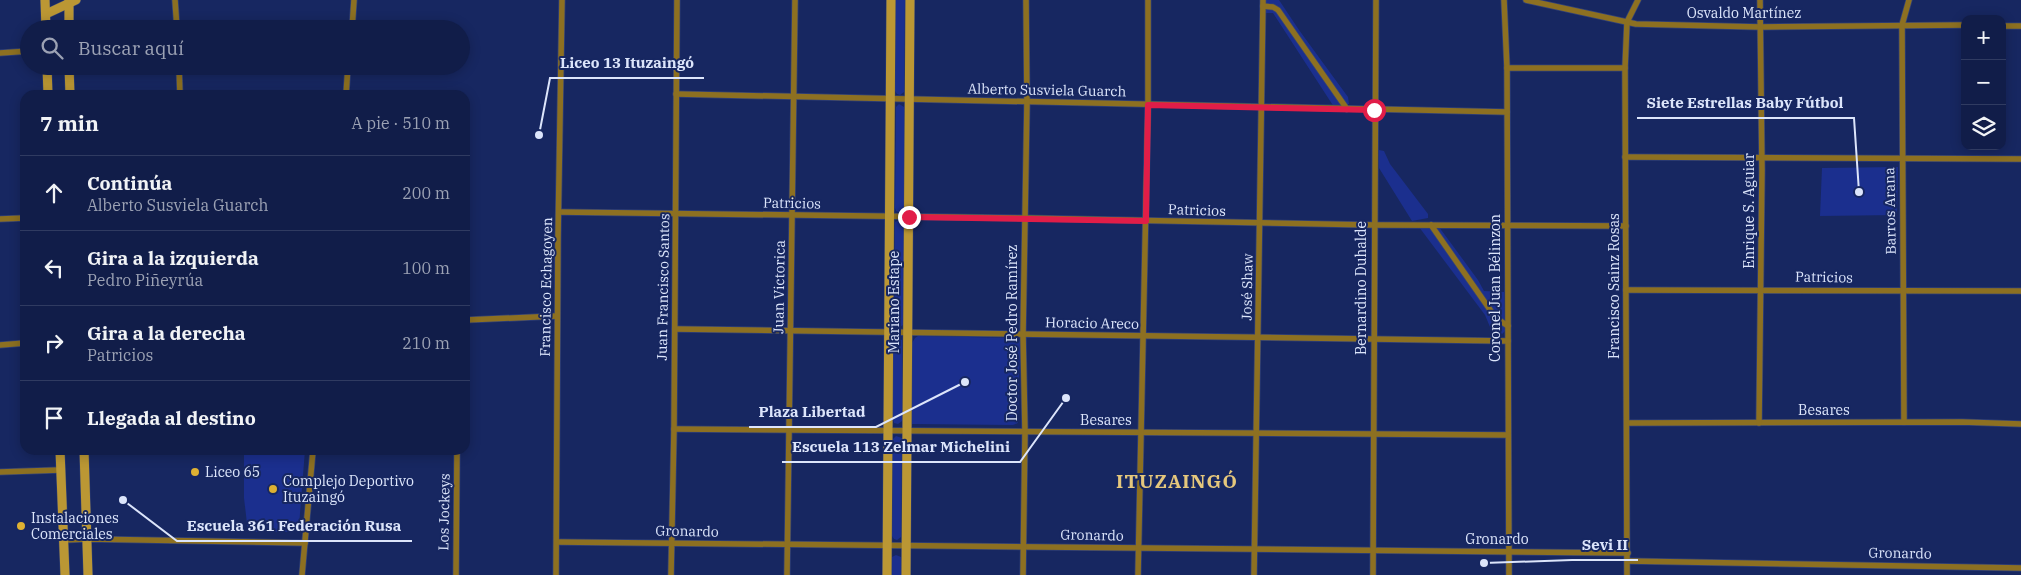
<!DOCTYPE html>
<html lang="es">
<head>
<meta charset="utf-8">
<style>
	:root { --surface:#111d49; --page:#1e2a53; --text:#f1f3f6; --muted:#9ca2b4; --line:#303b61 }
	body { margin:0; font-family:"IBM Plex Serif",serif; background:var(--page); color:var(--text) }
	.controls { position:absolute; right:15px; top:15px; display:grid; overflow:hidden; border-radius:10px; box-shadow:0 2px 12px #0003 }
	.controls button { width:45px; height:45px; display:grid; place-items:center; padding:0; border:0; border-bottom:1px solid var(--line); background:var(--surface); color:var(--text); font:25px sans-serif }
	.stop { position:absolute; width:15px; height:15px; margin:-11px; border:4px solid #e11d48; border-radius:50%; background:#fff }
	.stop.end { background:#e11d48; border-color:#fff; box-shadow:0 1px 5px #0008 }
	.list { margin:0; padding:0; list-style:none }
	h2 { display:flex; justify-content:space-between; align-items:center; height:65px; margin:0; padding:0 20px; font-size:21px }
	h2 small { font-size:16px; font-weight:400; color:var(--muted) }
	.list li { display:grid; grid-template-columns:32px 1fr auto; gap:15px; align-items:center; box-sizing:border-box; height:75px; padding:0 20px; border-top:1px solid var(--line) }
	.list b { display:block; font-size:19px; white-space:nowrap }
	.list p { margin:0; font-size:16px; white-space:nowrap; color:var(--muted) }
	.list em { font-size:16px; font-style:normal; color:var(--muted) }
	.icon { flex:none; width:28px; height:28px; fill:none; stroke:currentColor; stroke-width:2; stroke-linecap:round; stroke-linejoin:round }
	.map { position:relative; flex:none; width:2021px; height:575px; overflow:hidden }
	.search { position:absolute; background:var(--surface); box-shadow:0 2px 12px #0003; left:20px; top:20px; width:450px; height:55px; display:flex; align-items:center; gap:12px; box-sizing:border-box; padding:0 18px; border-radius:28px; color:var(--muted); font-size:19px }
	.panel { position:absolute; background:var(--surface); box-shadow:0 2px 12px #0003; left:20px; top:90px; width:450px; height:365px; border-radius:15px }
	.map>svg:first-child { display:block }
</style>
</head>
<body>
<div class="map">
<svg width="2021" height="575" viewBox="0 0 2021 575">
	<rect width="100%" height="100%" fill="#172761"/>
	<g fill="#1b2f8e">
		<path d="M896 0H905L904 92 900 95 897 94 895 91Z"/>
		<path d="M1266 0H1279L1299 30 1348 97 1349 104 1334 107 1273 13H1265Z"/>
		<path d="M899 104 904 107V210L900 213 896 211 895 208 896 107Z"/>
		<path d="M1379 150 1384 151 1390 164 1428 214V218L1412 221 1379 168Z"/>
		<path d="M1898 167 1897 215 1820 216 1822 168Z"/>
		<path d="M899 220 904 222 903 325 899 328 894 325 895 222Z"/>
		<path d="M1419 227H1439L1478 280 1484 291 1504 292 1505 331 1502 334 1492 337 1490 327 1485 315Z"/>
		<path d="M918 336 1017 338 1020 342 1018 423 1013 425 912 424V343L915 338Z"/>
		<path d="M897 338 902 340V421L898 424 894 423 893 419V340Z"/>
		<path d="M896 436 902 438 901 537 897 540 894 539 892 536 893 439Z"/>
		<path d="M244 450H305L299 526 291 532H248L244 498Z"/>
		<path d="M896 555 901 557V575H892V557Z"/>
	</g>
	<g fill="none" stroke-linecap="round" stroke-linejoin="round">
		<g stroke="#334277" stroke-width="7">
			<g id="street">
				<path d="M175 0 177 29"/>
				<path d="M1504 0 1507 68 1509 575"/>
				<path d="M1526 0 1636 24 1760 27 1965 25"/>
				<path d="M1263 6 1273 7 1278 10 1347 109"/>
				<path d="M2002 26H2021"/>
				<path d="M352 29 354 0"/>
				<path d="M0 53 29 51"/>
				<path d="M179 66 180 95"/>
				<path d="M1507 68H1625"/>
				<path d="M676 94 1507 112"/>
				<path d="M346 95 348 66"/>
				<path d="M1625 157 2021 159"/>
				<path d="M559 212 1025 218 1374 225 1626 226"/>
				<path d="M0 219 25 218"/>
				<path d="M1431 225 1493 314 1499 320 1508 326"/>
				<path d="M1626 290 2021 291"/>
				<path d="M465 320 557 316"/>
				<path d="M675 329 1508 341"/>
				<path d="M0 345 25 343"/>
				<path d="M1904 422 1902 25 1909 0"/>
				<path d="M1627 423 1962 422 2021 424"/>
				<path d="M1759 423 1762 170 1760 0"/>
				<path d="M674 429 1508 435"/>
				<path d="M0 472 60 470"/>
				<path d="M64 540 87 539 305 543"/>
				<path d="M557 542 1628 553"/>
				<path d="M1628 561 2021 568"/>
				<path d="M302 575 313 450"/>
				<path d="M456 575 457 450"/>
				<path d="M556 575 558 237 562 0"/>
				<path d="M671 575 674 429 677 0"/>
				<path d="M787 575 795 0"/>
				<path d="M1023 575 1025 432 1023 334 1027 102 1026 0"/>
				<path d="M1138 575 1148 105V0"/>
				<path d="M1254 575 1263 0"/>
				<path d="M1373 575 1376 0"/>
				<path d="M1627 575 1625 68 1627 22 1638 0"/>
			</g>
		</g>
		<g stroke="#334277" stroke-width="10">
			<g id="secondary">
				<path d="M45 0 46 29"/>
				<path d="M46 14 76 0"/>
				<path d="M69 29V0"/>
				<path d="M47 66 48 95"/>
				<path d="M69 66 70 95"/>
				<path d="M60 450 65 575"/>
				<path d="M84 450 88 575"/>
				<path d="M887 575 891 0"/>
				<path d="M906 575 910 0"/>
			</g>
		</g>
		<use href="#street" stroke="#8d7021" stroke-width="5.5"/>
		<use href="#secondary" stroke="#bb9734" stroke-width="9"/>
	</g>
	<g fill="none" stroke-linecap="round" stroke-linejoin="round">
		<path stroke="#e11d48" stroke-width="6" d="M909 217 1146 221 1148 105 1374 110"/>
	</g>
	<g fill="#deb133" stroke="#172761" stroke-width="2">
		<circle cx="195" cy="472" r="5"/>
		<circle cx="273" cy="489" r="5"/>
		<circle cx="21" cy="526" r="5"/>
	</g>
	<g text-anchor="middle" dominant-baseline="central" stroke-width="4" stroke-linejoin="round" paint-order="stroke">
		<g font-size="14" fill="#dce5fb" stroke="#172761">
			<text x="1744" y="13">Osvaldo Martínez</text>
			<text transform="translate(1047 90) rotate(1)">Alberto Susviela Guarch</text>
			<text transform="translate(792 203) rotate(1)">Patricios</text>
			<text transform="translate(1197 210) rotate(2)">Patricios</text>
			<text transform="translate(1749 211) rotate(-90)">Enrique S. Aguiar</text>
			<text transform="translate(1890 211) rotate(-91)">Barros Arana</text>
			<text transform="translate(1824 277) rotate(1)">Patricios</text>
			<text transform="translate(1614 286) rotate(-90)">Francisco Sainz Rosas</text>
			<text transform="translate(546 287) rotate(-89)">Francisco Echagoyen</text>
			<text transform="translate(663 287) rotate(-89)">Juan Francisco Santos</text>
			<text transform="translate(779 287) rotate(-89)">Juan Victorica</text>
			<text transform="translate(1247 287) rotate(-89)">José Shaw</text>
			<text transform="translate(1361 288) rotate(-90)">Bernardino Duhalde</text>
			<text transform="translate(1495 288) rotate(-90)">Coronel Juan Bélinzon</text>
			<text transform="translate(894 302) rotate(-90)">Mariano Estape</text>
			<text transform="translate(1092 323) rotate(1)">Horacio Areco</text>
			<text transform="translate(1012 333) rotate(-90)">Doctor José Pedro Ramírez</text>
			<text x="1824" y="410">Besares</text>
			<text x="1106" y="420">Besares</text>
			<text transform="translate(444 512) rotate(-89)">Los Jockeys</text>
			<text transform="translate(687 531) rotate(1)">Gronardo</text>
			<text transform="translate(1092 535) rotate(1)">Gronardo</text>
			<text x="1497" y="539">Gronardo</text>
			<text transform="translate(1900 553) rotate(1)">Gronardo</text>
		</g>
		<g font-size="14" fill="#dce5fb" stroke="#172761" text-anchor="start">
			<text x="205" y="472">Liceo 65</text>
			<text x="283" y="481">Complejo Deportivo<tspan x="283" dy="16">Ituzaingó</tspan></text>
			<text x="31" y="518">Instalaciones<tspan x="31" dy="16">Comerciales</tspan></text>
		</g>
		<g font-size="19" font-weight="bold" letter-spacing="1" fill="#e5c77c" stroke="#172761">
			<text x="1177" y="481">ITUZAINGÓ</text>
		</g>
	</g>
	<path fill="none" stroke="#dce5fb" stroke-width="2" d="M539 135L550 78H704M1859 192L1854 118H1637M965 382L876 427H749M1066 398L1020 462H782M123 500L177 541H412M1484 563L1572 560H1638"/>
	<g fill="#dce5fb" stroke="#172761" stroke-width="2">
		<circle cx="539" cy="135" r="5"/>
		<circle cx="1859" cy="192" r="5"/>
		<circle cx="965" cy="382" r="5"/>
		<circle cx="1066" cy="398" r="5"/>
		<circle cx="123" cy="500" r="5"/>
		<circle cx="1484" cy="563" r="5"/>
	</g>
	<g font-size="15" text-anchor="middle" font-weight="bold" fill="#dce5fb" stroke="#172761" stroke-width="4" stroke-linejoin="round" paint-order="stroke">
		<text x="627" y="68">Liceo 13 Ituzaingó</text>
		<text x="1745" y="108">Siete Estrellas Baby Fútbol</text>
		<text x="812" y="417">Plaza Libertad</text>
		<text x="901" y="452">Escuela 113 Zelmar Michelini</text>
		<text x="294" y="531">Escuela 361 Federación Rusa</text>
		<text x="1605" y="550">Sevi II</text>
	</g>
</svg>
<div class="controls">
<button>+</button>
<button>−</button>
<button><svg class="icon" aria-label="layers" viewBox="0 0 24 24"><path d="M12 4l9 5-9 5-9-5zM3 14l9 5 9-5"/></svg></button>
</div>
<div class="stop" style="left:1374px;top:110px"></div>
<div class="stop end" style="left:909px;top:217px"></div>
<div class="search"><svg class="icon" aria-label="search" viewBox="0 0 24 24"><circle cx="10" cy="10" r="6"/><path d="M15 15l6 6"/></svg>Buscar aquí</div>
<section class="panel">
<h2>7 min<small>A pie · 510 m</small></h2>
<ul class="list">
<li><svg class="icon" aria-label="ahead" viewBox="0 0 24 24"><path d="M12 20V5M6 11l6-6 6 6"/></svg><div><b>Continúa</b><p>Alberto Susviela Guarch</p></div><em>200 m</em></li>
<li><svg class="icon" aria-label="left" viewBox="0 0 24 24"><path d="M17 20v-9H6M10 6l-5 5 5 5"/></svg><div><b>Gira a la izquierda</b><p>Pedro Piñeyrúa</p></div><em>100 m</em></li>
<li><svg class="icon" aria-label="right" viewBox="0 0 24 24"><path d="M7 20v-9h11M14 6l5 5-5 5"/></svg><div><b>Gira a la derecha</b><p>Patricios</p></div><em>210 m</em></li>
<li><svg class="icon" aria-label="arrive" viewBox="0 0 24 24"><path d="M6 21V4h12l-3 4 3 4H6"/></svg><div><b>Llegada al destino</b></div></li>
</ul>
</section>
</div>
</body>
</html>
